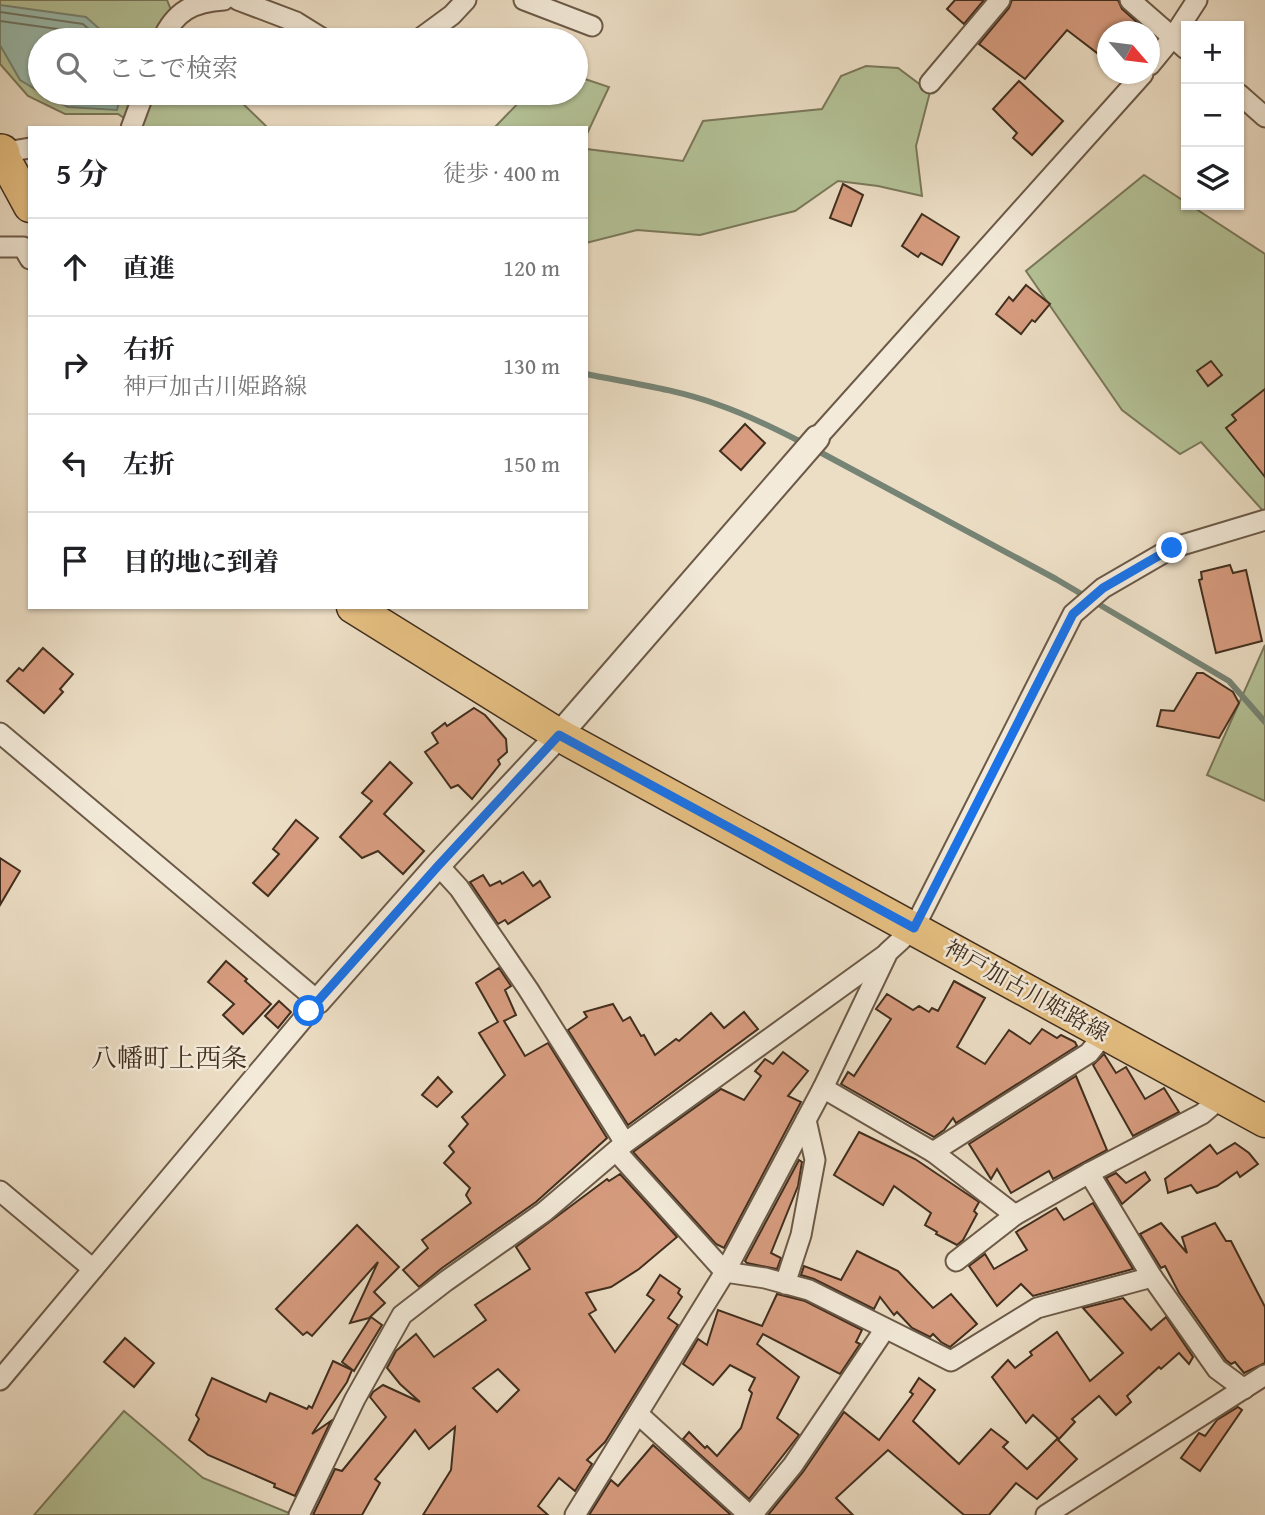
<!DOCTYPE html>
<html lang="ja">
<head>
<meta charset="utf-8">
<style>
	:root { --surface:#fff; --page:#f6f6f6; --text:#202124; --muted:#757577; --line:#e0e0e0 }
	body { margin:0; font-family:"Gentium Book Plus","Noto Serif JP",serif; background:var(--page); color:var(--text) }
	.controls { position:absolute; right:21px; top:21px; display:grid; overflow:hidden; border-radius:0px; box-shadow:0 2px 5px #0004 }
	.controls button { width:63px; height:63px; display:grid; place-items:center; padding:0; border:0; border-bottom:2px solid var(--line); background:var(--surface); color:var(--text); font:35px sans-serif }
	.compass { position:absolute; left:1097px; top:21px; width:63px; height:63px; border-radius:50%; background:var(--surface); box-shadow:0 2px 5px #0004; rotate:118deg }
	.stop { position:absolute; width:21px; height:21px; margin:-16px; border:5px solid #1a73e8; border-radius:50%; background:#fff }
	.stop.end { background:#1a73e8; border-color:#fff; box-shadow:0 2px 7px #0008 }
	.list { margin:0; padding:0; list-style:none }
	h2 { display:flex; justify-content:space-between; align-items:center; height:91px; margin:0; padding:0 28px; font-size:30px }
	h2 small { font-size:23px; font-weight:400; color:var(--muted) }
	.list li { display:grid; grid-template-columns:46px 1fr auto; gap:21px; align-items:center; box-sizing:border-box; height:98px; padding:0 28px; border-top:2px solid var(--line) }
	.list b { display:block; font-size:26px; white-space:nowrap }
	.list p { margin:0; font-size:23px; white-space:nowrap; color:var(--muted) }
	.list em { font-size:23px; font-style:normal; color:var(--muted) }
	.icon { flex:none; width:38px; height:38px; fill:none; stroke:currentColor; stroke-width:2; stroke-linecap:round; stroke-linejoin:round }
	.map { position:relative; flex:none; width:1265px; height:1515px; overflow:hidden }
	.search { position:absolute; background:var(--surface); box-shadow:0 2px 5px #0004; left:28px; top:28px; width:560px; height:77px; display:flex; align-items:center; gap:18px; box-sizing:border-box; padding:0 24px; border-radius:38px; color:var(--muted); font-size:26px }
	.panel { position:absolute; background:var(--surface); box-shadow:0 2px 5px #0004; left:28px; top:126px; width:560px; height:483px; border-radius:0px }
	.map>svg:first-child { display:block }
</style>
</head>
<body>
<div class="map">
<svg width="1265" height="1515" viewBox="0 0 1265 1515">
	<rect width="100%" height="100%" fill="#ecdec5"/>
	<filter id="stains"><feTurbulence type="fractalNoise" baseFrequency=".00286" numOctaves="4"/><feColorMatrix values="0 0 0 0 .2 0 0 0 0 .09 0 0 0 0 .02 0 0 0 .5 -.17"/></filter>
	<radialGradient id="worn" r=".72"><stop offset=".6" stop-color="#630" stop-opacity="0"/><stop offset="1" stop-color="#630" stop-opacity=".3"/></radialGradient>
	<g fill="#b4c297" stroke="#7a785a" stroke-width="2">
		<path d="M0 0H167L183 40H40V93H232L268 128H139L118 114H65L28 96 0 64Z"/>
		<path d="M866 66 898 68 930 92 916 146 922 196 878 186 838 181 795 211 700 235 637 230 586 243V149L683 161 703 121 822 109 841 76Z"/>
		<path d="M576 76 609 87 586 136V128H494L528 93H576Z"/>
		<path d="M1144 175 1265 254V513L1201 442 1180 454 1122 410 1026 271Z"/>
		<path d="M1265 645V801L1207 775Z"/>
		<path d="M124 1411 203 1478 289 1513V1515H34Z"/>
	</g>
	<g fill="#9abdaf" stroke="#768475" stroke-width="2">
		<path d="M0 5 86 17 112 40H40V92L20 80 0 45Z"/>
		<path d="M42 93H121L117 110 68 107Z"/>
	</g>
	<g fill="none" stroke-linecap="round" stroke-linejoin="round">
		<g stroke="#6e7666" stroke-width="2">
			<path d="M0 12 83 24 101 40"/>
			<path d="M0 21 79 32 88 40"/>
		</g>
		<g stroke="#768475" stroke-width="6">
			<path d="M586 374C630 383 676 389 719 405 748 415 776 429 803 443"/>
			<path d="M816 450 1056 579 1229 681 1265 722"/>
		</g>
	</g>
	<g fill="#d79c7f" stroke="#412e1e" stroke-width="2" fill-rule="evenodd">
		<path d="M955 0H984L964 24 947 9Z"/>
		<path d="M1012 0H1118L1122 9 1138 23 1129 32H1108V47L1101 56 1067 30 1025 79 979 44 1009 8Z"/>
		<path d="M1019 81 1063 121 1032 155 1013 138 1017 133 993 109Z"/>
		<path d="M843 184 863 195 851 226 830 218Z"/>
		<path d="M922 214 959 237 942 265 921 253 918 257 902 246Z"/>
		<path d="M1026 285 1050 304 1035 322 1032 320 1021 334 996 314 1009 297 1013 301Z"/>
		<path d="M1211 361 1222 375 1208 386 1197 371Z"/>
		<path d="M1265 389V477L1226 428 1236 420 1232 415Z"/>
		<path d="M745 424 765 443 741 470 720 451Z"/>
		<path d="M1230 565 1233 573 1246 570 1262 641 1216 653 1199 580 1202 579 1201 572Z"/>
		<path d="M43 648 73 674 60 689 63 692 44 713 7 681 19 668 23 671Z"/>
		<path d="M1197 673H1203L1233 692 1239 703 1219 738 1157 726 1161 710 1174 711Z"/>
		<path d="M474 708 485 715 506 739 507 752 498 760 500 764 472 799 458 785 451 788 425 752 438 743 432 733 445 723 447 726Z"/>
		<path d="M390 762 412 783 384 814 424 851 403 874 378 851 362 858 340 837 372 801 362 793Z"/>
		<path d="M296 820 318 838 268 896 253 883 279 854 273 849Z"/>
		<path d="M0 858 20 871 0 905Z"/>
		<path d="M523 872 533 886 540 881 550 897 508 924 505 920 498 924 470 882 483 875 490 886 500 881 502 884Z"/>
		<path d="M226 961 247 979 245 981 271 1004 243 1034 223 1015 234 1004 208 982Z"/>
		<path d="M499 968 511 986 505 990 516 1015 504 1021 525 1056 548 1043 607 1138 536 1202 442 1268 419 1287 403 1270 428 1248 422 1240 471 1203 466 1195 470 1188 444 1163 454 1152 449 1146 468 1124 462 1117 505 1075 479 1033 498 1022 476 983Z"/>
		<path d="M954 981 985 998 957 1047 985 1064 1009 1030 1030 1044 1042 1029 1057 1038 1061 1035 1075 1042 1077 1046 956 1123 953 1118 944 1130 934 1137 841 1084 848 1072 854 1076 891 1019 876 1009 887 994 913 1010 919 1006 929 1012 932 1008 938 1011Z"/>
		<path d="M279 1001 291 1012 278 1028 265 1016Z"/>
		<path d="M613 1004 623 1021 630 1017 641 1036 644 1035 655 1055 676 1039 679 1041 711 1013 724 1028 744 1012 758 1029 628 1125 568 1030 587 1017 584 1012Z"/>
		<path d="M783 1052 808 1071 788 1096 801 1102 724 1248 716 1244 633 1152 721 1089 744 1100 761 1076 755 1071 765 1059 773 1064Z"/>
		<path d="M1104 1054 1116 1073 1126 1067 1145 1099 1164 1088 1179 1112 1133 1136 1093 1065Z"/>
		<path d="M1076 1076 1107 1150 1053 1179 1049 1171 1011 1193 997 1169 991 1179 969 1144Z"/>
		<path d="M438 1077 452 1092 437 1107 422 1095Z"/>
		<path d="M859 1132 915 1159 979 1202 974 1211 977 1214 963 1240 957 1245 936 1234 937 1232 925 1225 931 1213 894 1186 883 1205 834 1175Z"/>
		<path d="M1235 1143 1249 1153 1258 1164 1240 1177 1237 1172 1217 1186 1197 1193 1191 1185 1168 1193 1165 1179 1210 1145 1217 1154Z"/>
		<path d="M799 1160 802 1162 798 1186 771 1253 781 1258 777 1269 747 1263 745 1261Z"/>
		<path d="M1145 1172 1150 1180 1122 1204 1106 1178 1116 1173 1126 1183Z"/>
		<path d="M620 1174 677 1237 639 1269 611 1287 586 1293 596 1310 589 1314 615 1352 654 1300 647 1295 660 1275 680 1289 678 1293 682 1297 668 1318 678 1325 605 1442 587 1460 592 1464 575 1491 559 1478 538 1506 548 1515H423L451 1470 455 1427 429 1449 415 1430 375 1479 380 1483 362 1515H313L335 1469 342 1471 386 1417 370 1397 373 1392 383 1385 420 1402 400 1384 387 1368 396 1351 416 1334 434 1357 486 1320 475 1305 530 1269 516 1247 607 1179 609 1181ZM498 1369 519 1390 497 1412 473 1388Z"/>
		<path d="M1093 1203 1133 1269 1033 1296 1021 1284 997 1306 969 1266 985 1254 994 1269 1027 1250 1016 1232 1056 1208 1064 1220Z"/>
		<path d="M1161 1223 1187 1253 1182 1237 1215 1223 1226 1241H1231L1265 1307V1363L1244 1373 1235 1362 1231 1364 1226 1360 1179 1293 1165 1266 1161 1268 1140 1234Z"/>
		<path d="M357 1225 399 1267 374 1292 385 1303 369 1318 350 1323 378 1262 312 1336 307 1332 303 1335 276 1309Z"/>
		<path d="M857 1251 898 1271 933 1308 951 1294 977 1324 950 1347 941 1342 933 1334 930 1337 912 1328 897 1312 894 1315 880 1297 874 1309 814 1279 801 1275 804 1266 841 1280Z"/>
		<path d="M777 1294 805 1301 862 1330 856 1342 860 1344 840 1374 763 1334 757 1344 799 1377 777 1418 799 1435 749 1499 683 1439 689 1432 705 1448 707 1446 717 1456 741 1428 752 1393 749 1390 755 1378 730 1365 713 1385 683 1364 698 1339 707 1345 718 1310 762 1326Z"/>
		<path d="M1123 1298 1151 1330 1166 1317 1193 1357 1189 1364 1179 1353 1161 1369 1159 1367 1127 1396 1131 1402 1116 1415 1099 1396 1072 1419 1075 1422 1059 1439 1033 1415 1026 1423 992 1377 1008 1360 1015 1368 1032 1355 1030 1352 1057 1332 1090 1381 1123 1353 1083 1308Z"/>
		<path d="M371 1317 382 1325 354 1371 342 1362Z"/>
		<path d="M125 1338 154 1363 134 1387 104 1362Z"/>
		<path d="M333 1361 352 1370 347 1382 312 1434 331 1421 295 1496 274 1487 275 1484 208 1455 189 1440 199 1419 196 1415 212 1378 266 1402 270 1393 307 1409 309 1406 312 1408Z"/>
		<path d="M919 1378 935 1390 913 1421 959 1464 991 1429 1008 1442 1003 1447 1027 1469 1057 1439 1077 1459 1037 1499 1016 1483 989 1515H964L888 1450 836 1498 853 1515H768L803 1472 844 1412 879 1440 913 1394 910 1392Z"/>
		<path d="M1238 1407 1242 1410 1200 1471 1181 1458 1199 1433 1205 1436 1217 1420Z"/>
		<path d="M653 1445 731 1515H589L611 1480 618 1486Z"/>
	</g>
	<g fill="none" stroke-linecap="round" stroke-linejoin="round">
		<g stroke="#6c5a48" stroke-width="23">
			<g id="minor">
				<path d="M238 0 296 22 325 40"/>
				<path d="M524 0 592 26"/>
				<path d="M1130 0 1186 49"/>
				<path d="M162 40C175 11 193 2 224 0"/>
				<path d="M418 40 452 15 466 0"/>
				<path d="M1150 65 1173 37 1197 0"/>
				<path d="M930 83 1000 0"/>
				<path d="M1239 94 1265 117"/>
				<path d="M131 128 144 93"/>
				<path d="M1 153 30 148"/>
				<path d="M0 247H23L30 259"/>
				<path d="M817 438 1143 74"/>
				<path d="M0 733 318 1001 0 1380"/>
				<path d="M438 865 459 888 528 989 625 1143"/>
				<path d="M823 1088 933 1152 1015 1215"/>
				<path d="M616 1151 725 1272 765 1278 809 1290 951 1361 1037 1308 1152 1277 1217 1369 1244 1389"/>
				<path d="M933 1152 1089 1053 1105 1033"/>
				<path d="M1089 1173 1152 1277"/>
				<path d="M0 1191 93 1269"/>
				<path d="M956 1261 1015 1215 1089 1173 1202 1114 1222 1097"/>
				<path d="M785 1284 801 1235 815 1160 806 1120"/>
				<path d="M638 1414 749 1515"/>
				<path d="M299 1515 355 1399 402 1315 446 1281 544 1212 625 1143 885 955"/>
				<path d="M575 1515 725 1272 823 1088 888 952 914 928 1073 614 1103 588 1172 548 1265 520"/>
				<path d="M752 1515 793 1465 885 1329"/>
				<path d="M1046 1515 1265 1375"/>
			</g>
		</g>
		<g stroke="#6c5a48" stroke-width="28">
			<path id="tertiary" d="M318 1001 438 865 559 735 817 438"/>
		</g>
		<g stroke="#412e1e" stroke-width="35">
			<g id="primary">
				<path d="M0 151 30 206"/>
				<path d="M353 607 559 735 1265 1121"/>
			</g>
		</g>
		<g stroke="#412e1e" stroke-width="40">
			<path id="motorway" d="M0 154 1 153"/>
		</g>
		<use href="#minor" stroke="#f3ead9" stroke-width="19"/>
		<use href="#tertiary" stroke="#f3ead9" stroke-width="24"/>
		<use href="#primary" stroke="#e6bf82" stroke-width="32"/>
		<use href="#motorway" stroke="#e6bf82" stroke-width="37"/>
	</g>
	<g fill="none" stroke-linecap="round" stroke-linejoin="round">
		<path stroke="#1a73e8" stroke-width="9" d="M309 1011 438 866 559 735 914 928 1073 614 1103 588 1172 548"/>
	</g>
	<g text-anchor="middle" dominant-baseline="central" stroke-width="5" stroke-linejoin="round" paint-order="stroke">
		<g font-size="23" fill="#412e1e" stroke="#f3ead9">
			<text transform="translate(1027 990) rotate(29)">神戸加古川姫路線</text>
		</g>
		<g font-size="26" fill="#412e1e" stroke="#f3ead9">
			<text x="169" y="1057">八幡町上西条</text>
		</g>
	</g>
	<rect width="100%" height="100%" filter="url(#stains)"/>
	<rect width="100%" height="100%" fill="url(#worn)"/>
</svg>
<div class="controls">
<button>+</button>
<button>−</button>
<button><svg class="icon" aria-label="layers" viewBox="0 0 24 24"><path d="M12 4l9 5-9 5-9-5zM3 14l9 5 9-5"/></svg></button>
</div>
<svg class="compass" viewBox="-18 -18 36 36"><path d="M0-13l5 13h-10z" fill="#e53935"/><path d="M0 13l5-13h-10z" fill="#757577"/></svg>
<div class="stop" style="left:309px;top:1011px"></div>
<div class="stop end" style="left:1172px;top:548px"></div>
<div class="search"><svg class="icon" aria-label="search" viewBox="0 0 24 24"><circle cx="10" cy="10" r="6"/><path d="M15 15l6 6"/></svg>ここで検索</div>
<section class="panel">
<h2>5 分<small>徒歩 · 400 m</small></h2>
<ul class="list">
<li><svg class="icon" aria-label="ahead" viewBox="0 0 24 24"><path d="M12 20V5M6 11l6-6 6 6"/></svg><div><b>直進</b></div><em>120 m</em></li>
<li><svg class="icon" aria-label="right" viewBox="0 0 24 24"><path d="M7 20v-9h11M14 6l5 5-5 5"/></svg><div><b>右折</b><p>神戸加古川姫路線</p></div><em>130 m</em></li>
<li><svg class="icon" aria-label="left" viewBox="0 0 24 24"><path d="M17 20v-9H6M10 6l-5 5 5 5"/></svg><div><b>左折</b></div><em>150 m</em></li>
<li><svg class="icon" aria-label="arrive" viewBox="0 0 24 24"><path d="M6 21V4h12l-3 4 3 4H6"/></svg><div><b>目的地に到着</b></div></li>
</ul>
</section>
</div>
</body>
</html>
